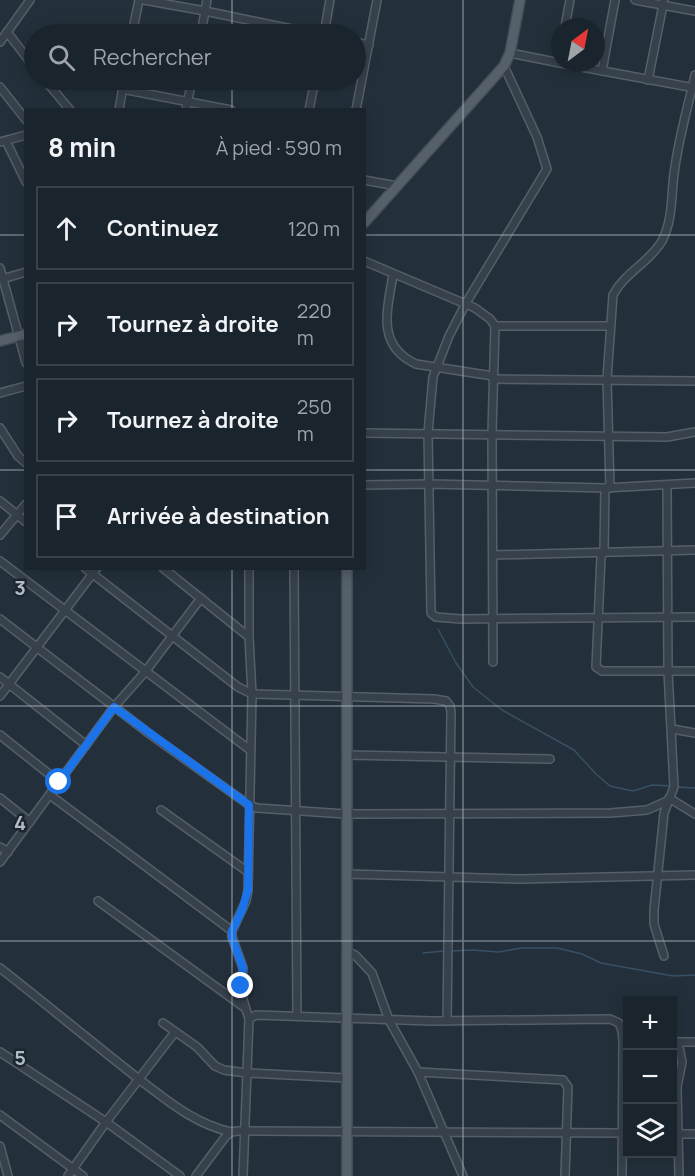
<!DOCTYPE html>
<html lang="fr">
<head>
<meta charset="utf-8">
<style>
	:root { --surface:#1a242c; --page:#273038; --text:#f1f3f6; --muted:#9fa4a9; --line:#384148 }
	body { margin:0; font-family:Manrope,sans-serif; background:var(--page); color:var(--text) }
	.controls { position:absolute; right:18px; bottom:18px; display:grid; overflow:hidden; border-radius:0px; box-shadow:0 3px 15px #0003 }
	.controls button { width:54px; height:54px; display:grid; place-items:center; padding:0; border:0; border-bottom:2px solid var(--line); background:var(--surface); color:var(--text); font:30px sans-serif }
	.compass { position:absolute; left:551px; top:18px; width:54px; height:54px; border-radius:50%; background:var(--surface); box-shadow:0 3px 15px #0003; rotate:32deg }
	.stop { position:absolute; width:18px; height:18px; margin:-14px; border:4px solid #1a73e8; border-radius:50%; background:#fff }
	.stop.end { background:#1a73e8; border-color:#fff; box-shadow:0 2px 6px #0008 }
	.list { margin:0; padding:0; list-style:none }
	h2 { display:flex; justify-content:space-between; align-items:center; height:78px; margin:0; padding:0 24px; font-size:26px }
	h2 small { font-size:20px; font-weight:400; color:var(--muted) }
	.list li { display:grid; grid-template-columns:39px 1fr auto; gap:18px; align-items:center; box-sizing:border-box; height:84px; margin:0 12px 12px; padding:0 12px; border:2px solid var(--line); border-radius:0px }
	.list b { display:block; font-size:22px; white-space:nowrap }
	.list em { font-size:20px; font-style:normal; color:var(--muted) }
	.icon { flex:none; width:33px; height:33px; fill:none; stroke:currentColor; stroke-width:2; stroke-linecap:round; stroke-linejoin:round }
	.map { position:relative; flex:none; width:695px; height:1176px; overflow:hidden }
	.search { position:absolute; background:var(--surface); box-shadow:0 3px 15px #0003; left:24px; top:24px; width:342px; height:66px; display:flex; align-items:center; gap:15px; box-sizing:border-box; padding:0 21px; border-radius:33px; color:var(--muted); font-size:22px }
	.panel { position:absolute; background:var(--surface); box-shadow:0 3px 15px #0003; left:24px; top:108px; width:342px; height:462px; border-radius:0px }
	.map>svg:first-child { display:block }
</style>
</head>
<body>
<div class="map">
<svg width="695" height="1176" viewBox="0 0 695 1176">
	<rect width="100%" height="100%" fill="#23303b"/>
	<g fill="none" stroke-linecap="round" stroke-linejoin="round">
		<g stroke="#384f64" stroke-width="1.5">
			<path d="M438 629 456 663 473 687 502 710 574 750 595 773 610 786 633 791 652 785 672 786"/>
			<path d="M676 787 695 788"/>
			<path d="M450 951 472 950 499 952 521 948H557L582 954 601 963 673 976 695 975"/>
			<path d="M423 953 445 951"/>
		</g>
		<g stroke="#555f69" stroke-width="10">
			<g id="minor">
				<path d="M144 0 205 11 201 34"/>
				<path d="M207 0 205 11 316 34"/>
				<path d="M635 0 695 11"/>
				<path d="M565 27 570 0"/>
				<path d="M7 32 34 67"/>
				<path d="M132 34 139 0"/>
				<path d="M324 34 330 0"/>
				<path d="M0 42 30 0"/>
				<path d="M356 42 369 45"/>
				<path d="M510 53 560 63"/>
				<path d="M560 63 695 88"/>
				<path d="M504 66 537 137 547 169 466 303 449 336 433 377 428 433 431 613 436 617 461 619 695 617"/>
				<path d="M602 71 615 0"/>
				<path d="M45 80 70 110"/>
				<path d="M648 80 664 0"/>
				<path d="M0 87 26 120"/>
				<path d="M122 89 231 110"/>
				<path d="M119 110 124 80"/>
				<path d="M186 110 192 80"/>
				<path d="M309 110 315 80"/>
				<path d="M356 110 377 0"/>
				<path d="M6 141 26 182"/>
				<path d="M0 142 26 135"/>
				<path d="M364 180 397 186"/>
				<path d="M364 261 475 308 490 319 495 326 492 433 493 662"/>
				<path d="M0 268 26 363"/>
				<path d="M393 274C388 309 375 345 416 364L493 376"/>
				<path d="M2 279 26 272"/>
				<path d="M495 326H610"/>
				<path d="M493 379 695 381"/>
				<path d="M0 393 26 386"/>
				<path d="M0 428 18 456 26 463"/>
				<path d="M364 433 667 437 695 432"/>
				<path d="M364 485 429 484 605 488 695 483"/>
				<path d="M605 488 604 551 601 557 596 667 602 671H695"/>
				<path d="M610 488 607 379 613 295C625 272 649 263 662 241 673 219 671 197 674 174 678 140 688 107 695 75"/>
				<path d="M0 501 26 522"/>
				<path d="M0 535 26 504"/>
				<path d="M493 555 695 550"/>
				<path d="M0 561 250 750"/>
				<path d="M85 568 238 687 252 694 434 699 446 701 450 706 451 712 447 1021"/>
				<path d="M163 568 249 637"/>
				<path d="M294 568 297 1016"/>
				<path d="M0 619 151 735 249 805 257 808 345 814 610 813 647 810 667 801"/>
				<path d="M0 677 86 745"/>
				<path d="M0 696 97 568"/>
				<path d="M672 729 695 733"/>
				<path d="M0 735 59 782"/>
				<path d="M346 755 550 759"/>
				<path d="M50 795 232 931"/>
				<path d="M0 798 30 822"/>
				<path d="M669 798 695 814"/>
				<path d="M161 810 248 872"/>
				<path d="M0 847 8 852"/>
				<path d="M0 862 114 707 145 672 201 598"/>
				<path d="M348 874 520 879 695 875"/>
				<path d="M98 901 245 1008"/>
				<path d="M346 951 355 955 372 973 389 1020 418 1072 463 1176"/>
				<path d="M664 956 654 924V910L664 813 674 787 668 671 667 485"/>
				<path d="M0 968C47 1005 93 1043 140 1080 169 1102 195 1124 231 1132"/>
				<path d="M249 1019 256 1015 431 1021 610 1019 619 1023 622 1031 623 1041"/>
				<path d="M163 1023 197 1047 215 1066 224 1070 247 1073 346 1078"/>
				<path d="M672 1042H695"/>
				<path d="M678 1042 682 1062 677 1087 679 1176"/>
				<path d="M0 1052 106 1122 180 1176"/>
				<path d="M418 1072 563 1080 568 1087 565 1176"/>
				<path d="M0 1115 83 1176"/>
				<path d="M672 1134H695"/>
				<path d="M0 1146 8 1176"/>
				<path d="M68 1176 106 1122 175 1032"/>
				<path d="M196 1176 226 1136 231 1132 238 1131 628 1133"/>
				<path d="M243 1176 249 1019 241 993 243 968 232 937V931L246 901 248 890 252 694 249 637V568"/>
				<path d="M622 1176 623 1041H628"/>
			</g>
		</g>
		<g stroke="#434d57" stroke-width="12">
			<g id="major">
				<path d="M364 223 504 66 510 53 520 0"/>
				<path d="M0 341 26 334"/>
				<path d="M347 568V1176"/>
			</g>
		</g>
		<use href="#minor" stroke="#37414b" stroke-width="7"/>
		<use href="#major" stroke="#55606b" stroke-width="9"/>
	</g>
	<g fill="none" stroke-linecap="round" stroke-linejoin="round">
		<path stroke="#1a73e8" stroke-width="8" d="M59 782 114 707 249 805 248 890 242 910 232 931V938L243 968 241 986"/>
	</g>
	<path fill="none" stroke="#b2bcc7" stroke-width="1.5" stroke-opacity="0.55" d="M232 0V34M463 0V1176M232 80V110M0 235H26M364 235H695M0 470H26M364 470H695M232 568V1176M0 706H695M0 941H695"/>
	<g font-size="20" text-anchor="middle" font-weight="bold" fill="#b2bcc7" stroke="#1c2630" stroke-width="5" stroke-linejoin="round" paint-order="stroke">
		<text x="20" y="595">3</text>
		<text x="20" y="830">4</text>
		<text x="20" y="1065">5</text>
	</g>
</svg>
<div class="controls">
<button>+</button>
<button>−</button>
<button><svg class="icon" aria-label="layers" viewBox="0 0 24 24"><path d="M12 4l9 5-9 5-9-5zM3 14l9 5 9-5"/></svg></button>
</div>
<svg class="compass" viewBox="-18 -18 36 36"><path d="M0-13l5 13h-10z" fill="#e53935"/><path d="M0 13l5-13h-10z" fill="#9fa4a9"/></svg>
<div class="stop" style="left:59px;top:782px"></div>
<div class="stop end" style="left:241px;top:986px"></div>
<div class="search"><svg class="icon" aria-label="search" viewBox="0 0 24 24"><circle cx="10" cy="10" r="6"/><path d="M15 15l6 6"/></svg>Rechercher</div>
<section class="panel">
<h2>8 min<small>À pied · 590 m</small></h2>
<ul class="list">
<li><svg class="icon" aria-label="ahead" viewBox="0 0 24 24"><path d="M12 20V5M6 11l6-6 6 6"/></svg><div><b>Continuez</b></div><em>120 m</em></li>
<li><svg class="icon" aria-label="right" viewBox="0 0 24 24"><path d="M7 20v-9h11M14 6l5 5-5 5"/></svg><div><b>Tournez à droite</b></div><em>220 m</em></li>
<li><svg class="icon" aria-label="right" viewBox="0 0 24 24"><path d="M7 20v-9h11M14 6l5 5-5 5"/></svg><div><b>Tournez à droite</b></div><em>250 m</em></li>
<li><svg class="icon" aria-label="arrive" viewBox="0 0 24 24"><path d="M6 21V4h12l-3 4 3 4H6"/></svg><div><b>Arrivée à destination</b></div></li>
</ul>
</section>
</div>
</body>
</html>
